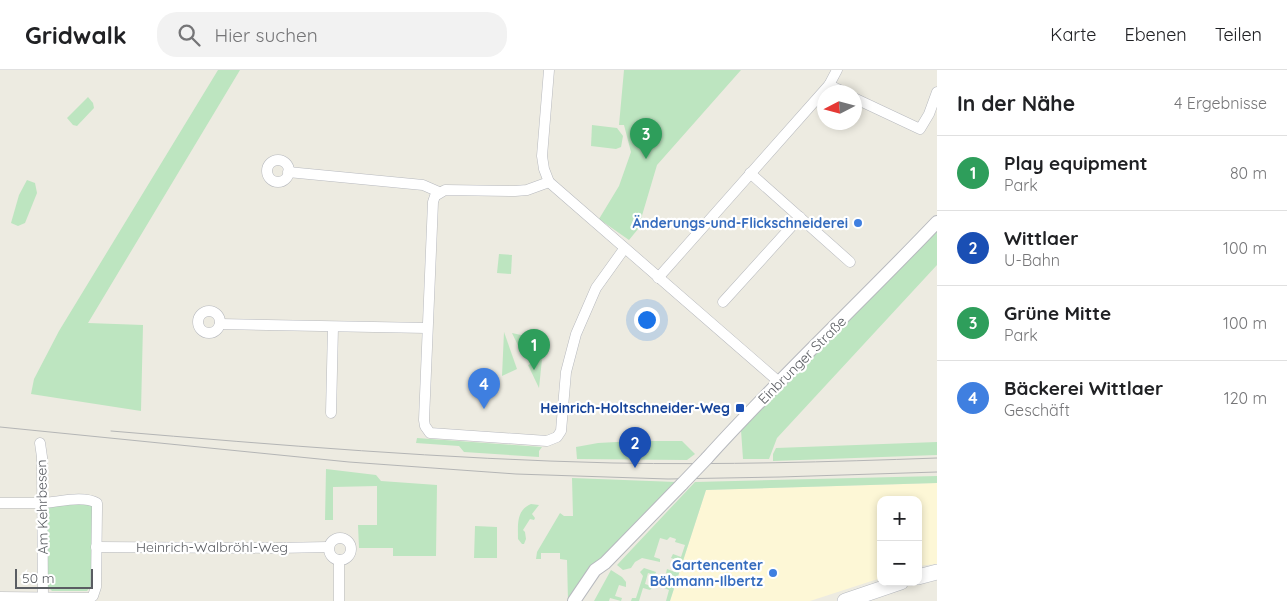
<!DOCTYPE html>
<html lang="de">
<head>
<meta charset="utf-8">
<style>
	:root { --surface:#fff; --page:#f2f2f2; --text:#202124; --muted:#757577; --line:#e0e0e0; --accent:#d93025 }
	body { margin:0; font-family:Quicksand,sans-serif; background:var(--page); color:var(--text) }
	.controls { position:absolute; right:15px; bottom:15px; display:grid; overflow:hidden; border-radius:10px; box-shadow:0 2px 8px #0003 }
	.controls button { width:45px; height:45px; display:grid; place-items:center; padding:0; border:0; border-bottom:1px solid var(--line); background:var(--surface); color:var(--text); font:25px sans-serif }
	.compass { position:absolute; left:817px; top:15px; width:45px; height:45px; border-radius:50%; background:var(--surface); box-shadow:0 2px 8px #0003; rotate:264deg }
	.scale { position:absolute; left:15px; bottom:12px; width:78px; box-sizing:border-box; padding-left:5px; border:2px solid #5a5d62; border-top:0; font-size:14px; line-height:18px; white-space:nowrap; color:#5a5d62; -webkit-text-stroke:4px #fff; paint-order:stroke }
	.you { position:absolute; left:646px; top:249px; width:18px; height:18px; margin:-12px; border:4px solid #fff; border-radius:50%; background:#1a73e8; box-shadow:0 0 0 8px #1a73e833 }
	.badge { display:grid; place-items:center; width:32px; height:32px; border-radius:50%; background:var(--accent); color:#fff; font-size:16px; font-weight:700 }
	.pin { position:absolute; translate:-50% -41px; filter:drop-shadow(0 1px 2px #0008) }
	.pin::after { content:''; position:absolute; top:26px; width:18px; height:15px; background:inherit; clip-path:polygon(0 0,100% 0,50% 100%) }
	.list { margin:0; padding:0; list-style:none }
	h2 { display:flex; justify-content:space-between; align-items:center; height:65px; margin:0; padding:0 20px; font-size:21px }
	h2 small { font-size:16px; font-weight:400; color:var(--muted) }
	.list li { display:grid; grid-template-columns:32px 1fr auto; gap:15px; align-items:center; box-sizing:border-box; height:75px; padding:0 20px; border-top:1px solid var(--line) }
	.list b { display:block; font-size:19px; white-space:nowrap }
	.list p { margin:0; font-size:16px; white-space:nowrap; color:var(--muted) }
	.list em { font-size:16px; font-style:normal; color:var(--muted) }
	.icon { flex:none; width:28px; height:28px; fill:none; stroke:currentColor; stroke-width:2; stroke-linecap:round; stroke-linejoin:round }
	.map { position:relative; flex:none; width:937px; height:531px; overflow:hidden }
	header { display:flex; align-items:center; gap:30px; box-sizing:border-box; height:70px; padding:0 25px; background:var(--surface); border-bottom:1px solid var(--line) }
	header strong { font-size:24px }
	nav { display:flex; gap:28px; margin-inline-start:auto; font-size:18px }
	.search { width:350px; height:45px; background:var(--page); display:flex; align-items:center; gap:12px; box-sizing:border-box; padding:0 18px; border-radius:20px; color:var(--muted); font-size:19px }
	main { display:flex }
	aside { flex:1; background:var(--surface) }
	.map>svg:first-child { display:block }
</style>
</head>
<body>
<header>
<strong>Gridwalk</strong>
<div class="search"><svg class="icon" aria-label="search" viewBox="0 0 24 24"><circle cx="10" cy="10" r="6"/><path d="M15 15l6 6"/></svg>Hier suchen</div>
<nav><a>Karte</a><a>Ebenen</a><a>Teilen</a></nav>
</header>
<main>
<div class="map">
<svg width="937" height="531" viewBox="0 0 937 531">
	<rect width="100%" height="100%" fill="#edebe1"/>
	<path fill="#fdf7d6" d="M937 413V494L918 496V430H881V508L810 531H670L706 420Z"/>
	<g fill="#bde5c0">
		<path d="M218 0H240L88 253 143 255 141 341 31 324 34 309 59 261Z"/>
		<path d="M624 0H741L657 95 638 159 629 170 599 149 619 116 631 82 624 55H619Z"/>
		<path d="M88 27 93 33 94 38 77 56 73 55 67 48Z"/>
		<path d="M592 55 617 58 623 66 621 77 616 79 591 76Z"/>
		<path d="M27 110 35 113 37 123 25 153 18 156 11 153 19 125Z"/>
		<path d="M937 161V195L777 368 769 389H743L741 360Z"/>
		<path d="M499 184 512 185 511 204 497 203Z"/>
		<path d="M504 262 517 299 502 306Z"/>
		<path d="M512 263 539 269 524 288Z"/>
		<path d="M542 289 539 318 528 295Z"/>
		<path d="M417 368 542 377 539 381V387L464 382 459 376 416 373Z"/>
		<path d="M635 371H682L695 384 687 390 577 389 576 377 598 373Z"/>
		<path d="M937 372V385L773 391V384L776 378Z"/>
		<path d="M326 399 376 405 381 411 437 415 436 486H393V478H359L358 455H377V416L333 417V450H325Z"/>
		<path d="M937 406V413L706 420 670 531H666L669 520 662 517 664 513 671 515 674 506 666 503 667 499 675 502 679 491 671 488 673 484 681 487 685 475 675 472 676 469 670 467 667 470 660 468 654 487 660 489V492L642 488 635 492 631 498 623 500 617 495 695 412Z"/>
		<path d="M572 408 676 412 598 492 571 531H568L567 490 560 489V483H541V489H536L537 482 560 443 564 446H573Z"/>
		<path d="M51 433 89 434 92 436 93 514 87 521H52L48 517 46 440Z"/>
		<path d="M531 434 539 435 532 444 535 448 534 450 530 449 523 460 525 462 526 469 524 474H522L518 469C518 455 516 440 531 434Z"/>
		<path d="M475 456 497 457V488H474Z"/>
		<path d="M644 498 656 502 655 505 648 503 645 514 651 516 652 518 650 520 643 518 639 531H631L632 528H636L643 506 640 502Z"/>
		<path d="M611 500 622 507 626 512V517L619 515 615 526 622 528 621 531 610 528 609 531H594Z"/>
	</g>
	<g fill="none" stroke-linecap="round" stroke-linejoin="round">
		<g stroke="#b7b9be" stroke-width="11">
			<g id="minor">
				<path d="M549 0 542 86 544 99 549 112 779 312"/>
				<path d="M829 15 844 22"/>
				<path d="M854 28 920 59 929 44 937 22"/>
				<circle cx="278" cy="101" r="11"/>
				<path d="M288 102 423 115 439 122"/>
				<path d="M750 103 850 192"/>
				<path d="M549 112 527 120 515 121 445 120 435 126 433 132 424 350 425 356 430 363 547 371 557 367 561 361 566 302 576 264 596 218 624 179"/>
				<path d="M658 208 829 15 837 0"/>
				<path d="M723 232 800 147"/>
				<circle cx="209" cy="252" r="11"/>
				<path d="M220 254 427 258"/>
				<path d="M331 343 333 257"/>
				<path d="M40 373 42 387 43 531"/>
				<path d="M0 433C14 433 29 433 43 433 59 432 83 425 97 433V439L96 517 93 526 90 528 0 527"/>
				<circle cx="340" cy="479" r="11"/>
				<path d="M96 477 277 478 328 477"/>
				<path d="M339 531V490"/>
			</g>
		</g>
		<g stroke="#b7b9be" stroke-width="14">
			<g id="tertiary">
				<path d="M707 388C781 306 862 231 937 152"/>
				<path d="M574 531 595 500 605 493 682 414"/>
			</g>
		</g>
		<g stroke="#b7bac0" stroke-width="16">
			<g id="secondary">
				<path d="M918 507 937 502"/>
				<path d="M845 531 901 512"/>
			</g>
		</g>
		<use href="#minor" stroke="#fff" stroke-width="10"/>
		<use href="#tertiary" stroke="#fff" stroke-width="12"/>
		<use href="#secondary" stroke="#fff" stroke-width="15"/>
		<g stroke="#b4b5b5" stroke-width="1">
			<path d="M0 357 349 392 516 404 668 409 780 407 937 402"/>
			<path d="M111 361C278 375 445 389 613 393 721 395 829 392 937 388"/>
		</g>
		<g stroke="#b7b9be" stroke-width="14" stroke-linecap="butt">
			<path id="tertiary-bridge" d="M682 414 707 388"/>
		</g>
		<use href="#tertiary-bridge" stroke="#fff" stroke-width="12"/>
	</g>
	<g fill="#3f7fe0" stroke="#fff" stroke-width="2">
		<circle cx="858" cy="153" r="5"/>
		<circle cx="773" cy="503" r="5"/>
	</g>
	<rect fill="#1a4fb4" stroke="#fff" stroke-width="2" x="735" y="333" width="10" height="10" rx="2.5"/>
	<g text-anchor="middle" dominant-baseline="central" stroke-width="4.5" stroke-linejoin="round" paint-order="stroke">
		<g font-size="14" font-weight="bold" fill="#366cbe" stroke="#fff" text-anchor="end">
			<text x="848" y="153">Änderungs-und-Flickschneiderei</text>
			<text x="763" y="495">Gartencenter<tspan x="763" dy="16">Böhmann-Ilbertz</tspan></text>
		</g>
		<g font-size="14" fill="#5a5d62" stroke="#fff">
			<text transform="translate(802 290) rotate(-45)">Einbrunger Straße</text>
			<text transform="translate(42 437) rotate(-91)">Am Kehrbesen</text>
			<text x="212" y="477">Heinrich-Walbröhl-Weg</text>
		</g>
		<g font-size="14" font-weight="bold" fill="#164399" stroke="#fff" text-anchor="end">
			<text x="730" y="338">Heinrich-Holtschneider-Weg</text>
		</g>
	</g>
</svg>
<div class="controls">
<button>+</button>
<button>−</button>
</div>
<svg class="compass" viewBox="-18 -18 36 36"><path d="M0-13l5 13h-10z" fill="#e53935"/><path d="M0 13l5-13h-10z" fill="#757577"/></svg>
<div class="scale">50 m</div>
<div class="you"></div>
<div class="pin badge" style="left:534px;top:300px;background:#2e9e5b">1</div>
<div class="pin badge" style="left:635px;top:398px;background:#1a4fb4">2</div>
<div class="pin badge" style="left:646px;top:89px;background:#2e9e5b">3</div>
<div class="pin badge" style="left:484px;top:339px;background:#3f7fe0">4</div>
</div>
<aside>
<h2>In der Nähe<small>4 Ergebnisse</small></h2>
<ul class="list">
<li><span class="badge" style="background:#2e9e5b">1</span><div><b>Play equipment</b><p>Park</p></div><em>80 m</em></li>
<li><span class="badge" style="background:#1a4fb4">2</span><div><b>Wittlaer</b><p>U-Bahn</p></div><em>100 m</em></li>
<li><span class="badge" style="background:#2e9e5b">3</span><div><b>Grüne Mitte</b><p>Park</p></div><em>100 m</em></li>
<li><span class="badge" style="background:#3f7fe0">4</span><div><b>Bäckerei Wittlaer</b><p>Geschäft</p></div><em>120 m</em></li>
</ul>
</aside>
</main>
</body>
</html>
